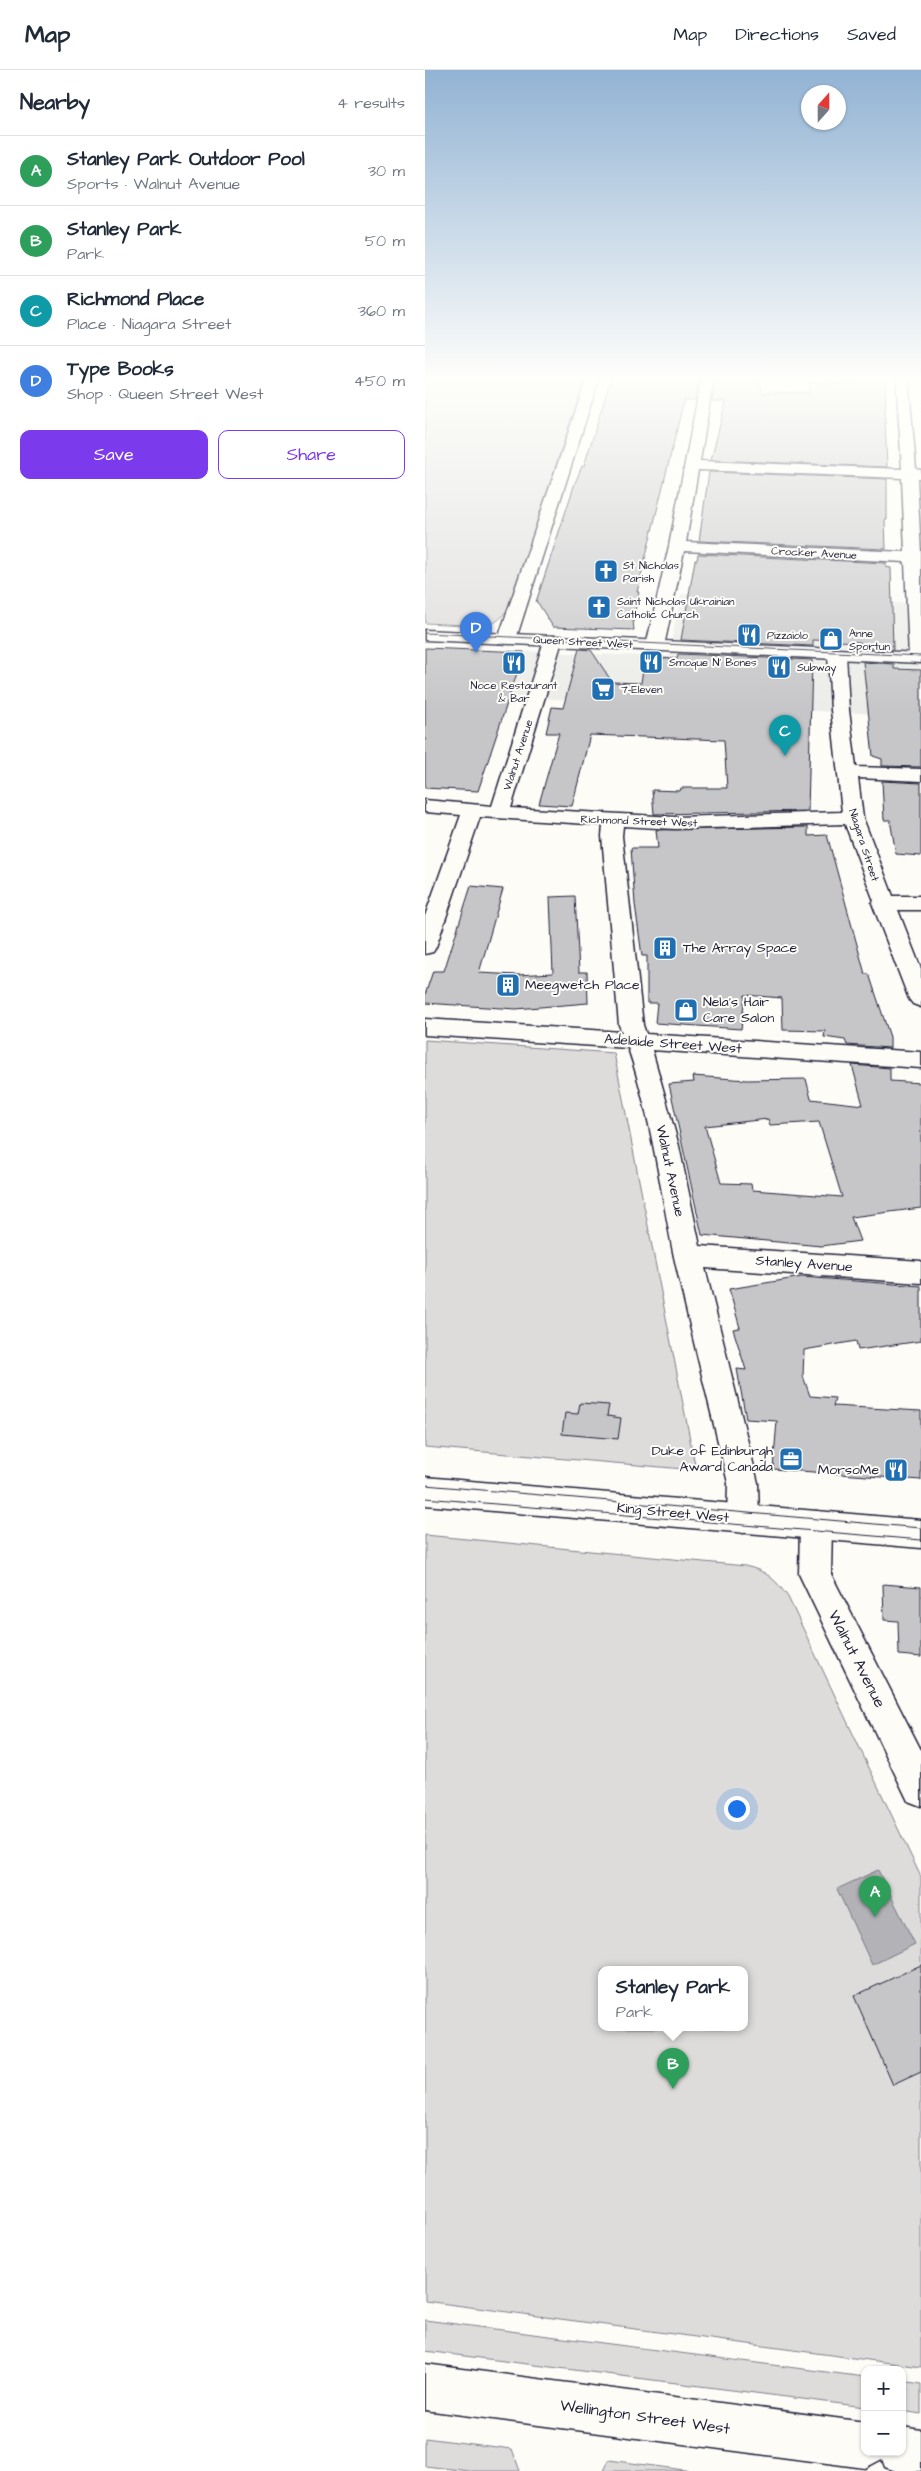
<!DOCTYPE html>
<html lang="en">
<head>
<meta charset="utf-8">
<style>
	:root { --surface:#fff; --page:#f6f6f7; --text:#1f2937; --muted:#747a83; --line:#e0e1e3; --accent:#7c3aed }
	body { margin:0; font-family:"Architects Daughter",sans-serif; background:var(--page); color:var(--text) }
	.controls { position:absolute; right:15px; bottom:15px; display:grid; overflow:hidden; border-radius:10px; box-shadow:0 1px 4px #0004 }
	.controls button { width:45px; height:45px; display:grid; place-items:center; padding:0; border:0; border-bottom:1px solid var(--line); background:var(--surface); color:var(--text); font:25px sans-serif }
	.compass { position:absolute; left:376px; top:15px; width:45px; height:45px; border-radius:50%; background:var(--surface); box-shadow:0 1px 4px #0004; rotate:21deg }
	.you { position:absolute; left:311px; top:1738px; width:18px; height:18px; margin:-12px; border:4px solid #fff; border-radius:50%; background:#1a73e8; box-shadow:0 0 0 8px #1a73e833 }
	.badge { display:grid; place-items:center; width:32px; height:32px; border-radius:50%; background:var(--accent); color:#fff; font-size:16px; font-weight:700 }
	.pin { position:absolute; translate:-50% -41px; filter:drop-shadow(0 1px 2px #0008) }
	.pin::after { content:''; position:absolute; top:26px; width:18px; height:15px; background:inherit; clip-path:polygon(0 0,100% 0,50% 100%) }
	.popup { position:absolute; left:173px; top:1896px; width:150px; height:65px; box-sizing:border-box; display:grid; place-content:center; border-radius:10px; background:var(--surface); filter:drop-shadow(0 1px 4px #0005); font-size:16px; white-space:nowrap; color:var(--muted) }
	.popup b { font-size:19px; color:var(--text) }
	.popup::after { content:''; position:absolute; left:50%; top:100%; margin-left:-10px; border:10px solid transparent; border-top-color:var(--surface) }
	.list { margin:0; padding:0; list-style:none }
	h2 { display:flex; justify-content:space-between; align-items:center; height:65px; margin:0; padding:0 20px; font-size:21px }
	h2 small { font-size:16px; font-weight:400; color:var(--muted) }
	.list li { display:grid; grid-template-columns:32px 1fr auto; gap:15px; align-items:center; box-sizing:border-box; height:70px; padding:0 20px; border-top:1px solid var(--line) }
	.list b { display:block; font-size:19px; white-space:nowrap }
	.list p { margin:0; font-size:16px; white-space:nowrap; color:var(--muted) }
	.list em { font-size:16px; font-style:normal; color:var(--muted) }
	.actions { display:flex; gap:10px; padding:15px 20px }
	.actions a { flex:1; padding:11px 0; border:1px solid var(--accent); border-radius:10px; text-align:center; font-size:18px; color:var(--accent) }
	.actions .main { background:var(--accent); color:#fff }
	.map { position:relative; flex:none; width:496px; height:2401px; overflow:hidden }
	header { display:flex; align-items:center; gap:30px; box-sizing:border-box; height:70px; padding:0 25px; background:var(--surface); border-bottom:1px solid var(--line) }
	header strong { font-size:24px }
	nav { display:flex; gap:28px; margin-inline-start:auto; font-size:18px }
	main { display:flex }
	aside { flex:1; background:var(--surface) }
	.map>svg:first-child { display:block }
</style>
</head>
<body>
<header>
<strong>Map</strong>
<nav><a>Map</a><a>Directions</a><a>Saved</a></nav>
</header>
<main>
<aside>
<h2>Nearby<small>4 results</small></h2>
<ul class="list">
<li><span class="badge" style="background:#2e9e5b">A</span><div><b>Stanley Park Outdoor Pool</b><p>Sports · Walnut Avenue</p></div><em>30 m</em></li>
<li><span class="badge" style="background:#2e9e5b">B</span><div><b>Stanley Park</b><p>Park</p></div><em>50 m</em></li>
<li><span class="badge" style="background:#0f9aa8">C</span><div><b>Richmond Place</b><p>Place · Niagara Street</p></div><em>360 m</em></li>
<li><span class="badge" style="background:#3f7fe0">D</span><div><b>Type Books</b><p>Shop · Queen Street West</p></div><em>450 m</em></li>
</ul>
<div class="actions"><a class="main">Save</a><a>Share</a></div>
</aside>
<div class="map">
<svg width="496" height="2401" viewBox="0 0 496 2401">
	<rect width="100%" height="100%" fill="#fdfcf7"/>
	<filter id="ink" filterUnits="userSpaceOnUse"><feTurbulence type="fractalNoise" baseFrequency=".02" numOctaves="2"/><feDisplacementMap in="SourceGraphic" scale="10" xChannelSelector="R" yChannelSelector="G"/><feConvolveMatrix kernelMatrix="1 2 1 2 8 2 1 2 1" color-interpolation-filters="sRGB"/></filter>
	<g filter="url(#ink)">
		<path fill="#ecece9" d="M256 524 496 534V646L0 623V577L243 587Z"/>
		<g fill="#dddcdb" stroke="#807f8b" fill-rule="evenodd">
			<path d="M0 305H161L83 538C76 549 72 553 59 556L0 553Z"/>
			<path d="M0 970 189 983 271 1400 0 1377Z"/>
			<path d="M0 1465 320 1496C342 1501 350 1509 363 1527L496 1807V2297L0 2231ZM177 1900H319V1958H177Z"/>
			<path d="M0 2250 440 2307V2337L0 2281Z"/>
			<path d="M477 2311 496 2314V2344L477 2341Z"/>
			<path d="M0 2368 87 2379 95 2401H45L0 2396Z"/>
			<path d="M184 2390 267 2401H179Z"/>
		</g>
		<path fill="#b2b2b7" stroke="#787885" d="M453 1800 490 1874 447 1895 412 1819Z"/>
		<g fill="#c6c6c8" stroke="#22223b" fill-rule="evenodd">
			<path d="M187 305H275L270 330H259L212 522H214L208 550 209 560 128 557 113 533 111 532 150 413 157 396H159Z"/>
			<path d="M291 305H335L334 316H337V322L384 323 385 312 416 313V311L430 312 427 305H461L460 349 462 397 286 390 301 331H287Z"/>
			<path d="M284 402 462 409V450H460L461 479 274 471Z"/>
			<path d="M273 484 461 493V497L466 498 468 580 436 578 435 572 388 570V576L256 570 270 490H272Z"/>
			<path d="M0 578 99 582 53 721 0 718Z"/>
			<path d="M154 579 166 580 187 612 216 613 220 587 252 589 253 584 387 590 383 741 229 744 227 720 255 721 256 718H302L299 670 165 665 147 736 114 734 134 663H121L127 637 138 638Z"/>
			<path d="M438 592 469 594V599L496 600V697L457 696V689L448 686Z"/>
			<path d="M457 711 496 713V786L471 784 465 750H459Z"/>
			<path d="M383 757V766L402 765 440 904H444L465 967V978L422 975 420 970 399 967 400 961 358 960 357 928 320 925 316 959 230 953 232 933H222V886H217L210 834 206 778H233L231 760Z"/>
			<path d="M46 816 78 819 54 903 92 905 128 903 125 827 150 826 154 902H162L163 933 91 939 0 933V925L8 901H19Z"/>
			<path d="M427 995 465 998V1011L496 1013V1138L426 1147 435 1171 396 1176 277 1165 244 1014 269 1012 268 1006 322 1010 381 1009 386 1029 438 1035ZM343 1049 345 1055 394 1052 417 1127 327 1120 326 1114 296 1113 280 1056Z"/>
			<path d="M377 1207 496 1216V1271L433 1280 431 1271 379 1280 378 1306 385 1326 410 1328 408 1336 496 1341V1410L348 1399 352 1351 321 1349 312 1299 321 1300 308 1259 315 1258 304 1219Z"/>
			<path d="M155 1333 184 1335 182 1346 196 1348 193 1369 137 1364 140 1343 153 1344Z"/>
			<path d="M458 1514 496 1517V1587L474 1585 473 1551 459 1550Z"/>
			<path d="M496 1895V2002L468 2015 429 1926Z"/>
		</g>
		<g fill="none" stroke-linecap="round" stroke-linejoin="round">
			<g stroke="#22223b" stroke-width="3">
				<g id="minor">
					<path d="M163 305H175L91 569 88 573H76L73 569Z"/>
					<path d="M277 305H289L275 391 477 399 471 305H483L491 399 496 400V408H492L496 483V592H487L484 588 480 492 259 481 239 576 236 580H224L221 576 244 476ZM273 400 477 408 480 482 261 472Z"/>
					<path d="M128 566 134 567 137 571 86 738 250 747 417 742 406 640 403 584 406 580H418L421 584 424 640 431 697 496 699V711L433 708 438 748 468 826H496V840H473L496 899V937L488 934 484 929 447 833 449 831 420 754 250 759 198 756 197 766 218 955 221 964 496 982V998L227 980 254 1076 275 1176 496 1191V1213L280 1198 333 1413 334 1449 329 1459 318 1463 307 1459 302 1449 303 1413C285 1338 266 1262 249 1187 235 1117 226 1045 203 978L0 965V949L197 962 194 955 177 766 178 755 55 747 11 877 8 882 0 884V846L36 745 0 742V730L67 736 119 571 122 567Z"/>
					<path d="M391 1441 402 1445 407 1455 406 1504 496 1680V1736L483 1731 374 1504 375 1455 380 1445Z"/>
					<path d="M0 2294 440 2352V2382H477V2357L496 2360V2401H471L460 2397 457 2389 440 2398 0 2340Z"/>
				</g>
			</g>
			<g stroke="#22223b" stroke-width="3">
				<g id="major">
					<path d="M0 560 496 583V593L0 570Z"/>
					<path d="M0 1407 496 1450V1478L0 1435Z"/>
				</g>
			</g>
			<use href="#minor" fill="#fdfcf7" fill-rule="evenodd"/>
			<use href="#major" fill="#fdfcf7" fill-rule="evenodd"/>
			<g stroke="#22223b" stroke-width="1">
				<path d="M0 563 496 586"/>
				<path d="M0 1415 496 1458"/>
				<path d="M0 1428 496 1470"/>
			</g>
		</g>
	</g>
	<linearGradient id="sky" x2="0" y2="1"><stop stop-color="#92b3d4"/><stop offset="0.48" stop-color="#fefefb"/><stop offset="1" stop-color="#fefefb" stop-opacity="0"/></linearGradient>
	<rect width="496" height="641" fill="url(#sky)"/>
	<defs>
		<g id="church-square" transform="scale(1.25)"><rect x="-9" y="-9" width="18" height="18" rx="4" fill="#1f6fb2" stroke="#fdfcf7"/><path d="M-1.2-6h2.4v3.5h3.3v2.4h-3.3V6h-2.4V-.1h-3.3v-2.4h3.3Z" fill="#fff"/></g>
		<g id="restaurant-square" transform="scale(1.25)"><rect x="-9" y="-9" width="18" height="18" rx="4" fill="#1f6fb2" stroke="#fdfcf7"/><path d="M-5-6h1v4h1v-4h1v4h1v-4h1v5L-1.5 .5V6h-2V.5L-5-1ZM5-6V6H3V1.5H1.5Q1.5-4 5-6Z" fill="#fff"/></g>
		<g id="shop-square" transform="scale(1.25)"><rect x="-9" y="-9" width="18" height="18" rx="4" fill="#1f6fb2" stroke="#fdfcf7"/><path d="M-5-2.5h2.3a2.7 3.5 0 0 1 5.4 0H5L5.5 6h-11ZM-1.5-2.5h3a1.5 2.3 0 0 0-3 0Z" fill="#fff"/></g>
		<g id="supermarket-square" transform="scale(1.25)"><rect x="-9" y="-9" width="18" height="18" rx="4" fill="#1f6fb2" stroke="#fdfcf7"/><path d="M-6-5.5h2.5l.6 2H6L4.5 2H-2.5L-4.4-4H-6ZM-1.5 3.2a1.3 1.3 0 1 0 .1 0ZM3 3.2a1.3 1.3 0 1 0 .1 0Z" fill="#fff"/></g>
		<g id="building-square" transform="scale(1.25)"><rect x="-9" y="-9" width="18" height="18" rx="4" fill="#1f6fb2" stroke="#fdfcf7"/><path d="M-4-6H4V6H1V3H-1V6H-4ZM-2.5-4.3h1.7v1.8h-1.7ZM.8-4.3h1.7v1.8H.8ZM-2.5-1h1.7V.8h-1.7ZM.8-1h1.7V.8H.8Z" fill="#fff"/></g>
		<g id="office-square" transform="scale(1.25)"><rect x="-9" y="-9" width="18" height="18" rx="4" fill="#1f6fb2" stroke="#fdfcf7"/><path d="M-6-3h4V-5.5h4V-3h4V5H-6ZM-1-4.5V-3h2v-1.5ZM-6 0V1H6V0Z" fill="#fff"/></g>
	</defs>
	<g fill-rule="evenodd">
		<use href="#church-square" x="181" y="501"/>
		<use href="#church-square" x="174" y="537"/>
		<use href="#restaurant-square" x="324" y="565"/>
		<use href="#shop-square" x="406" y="569"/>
		<use href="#restaurant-square" x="226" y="592"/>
		<use href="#restaurant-square" x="89" y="593"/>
		<use href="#restaurant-square" x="354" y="597"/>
		<use href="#supermarket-square" x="178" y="619"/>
		<use href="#building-square" x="240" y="878"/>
		<use href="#building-square" x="83" y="915"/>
		<use href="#shop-square" x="261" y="940"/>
		<use href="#office-square" x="366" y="1389"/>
		<use href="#restaurant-square" x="471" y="1400"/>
	</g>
	<g text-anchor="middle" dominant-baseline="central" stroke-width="4" stroke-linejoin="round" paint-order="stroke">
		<g font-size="11" fill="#22223b" stroke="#fdfcf7">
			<text transform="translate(389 483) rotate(3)">Crocker Avenue</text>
			<text transform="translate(158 572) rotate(3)">Queen Street West</text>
			<text transform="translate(93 685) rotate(-72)">Walnut Avenue</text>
			<text transform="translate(214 751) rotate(2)">Richmond Street West</text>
			<text transform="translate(439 775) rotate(72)">Niagara Street</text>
		</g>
		<g font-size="11" fill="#22223b" stroke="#fdfcf7" text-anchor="start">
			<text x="198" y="495">St Nicholas<tspan x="198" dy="13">Parish</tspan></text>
			<text x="192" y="531">Saint Nicholas Ukrainian<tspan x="192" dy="13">Catholic Church</tspan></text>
			<text x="424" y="563">Anne<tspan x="424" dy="13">Sportun</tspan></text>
			<text x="342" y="565">Pizzaiolo</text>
			<text x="244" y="592">Smoque N' Bones</text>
			<text x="372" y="597">Subway</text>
			<text x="89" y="615" text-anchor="middle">Noce Restaurant<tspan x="89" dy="13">&amp; Bar</tspan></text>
			<text x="196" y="619">7-Eleven</text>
		</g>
		<g font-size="14" fill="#22223b" stroke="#fdfcf7" text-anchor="start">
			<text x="258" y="878">The Array Space</text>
			<text x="100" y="915">Meegwetch Place</text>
			<text x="278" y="932">Nela's Hair<tspan x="278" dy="16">Care Salon</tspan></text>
			<text x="348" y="1381" text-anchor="end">Duke of Edinburgh<tspan x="348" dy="16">Award Canada</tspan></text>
			<text x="454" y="1400" text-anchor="end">MorsoMe</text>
		</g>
		<g font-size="14" fill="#22223b" stroke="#fdfcf7">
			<text transform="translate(248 974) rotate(4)">Adelaide Street West</text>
			<text transform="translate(245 1101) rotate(78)">Walnut Avenue</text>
			<text transform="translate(379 1194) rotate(4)">Stanley Avenue</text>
			<text transform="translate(248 1443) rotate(5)">King Street West</text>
		</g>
		<g font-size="16" fill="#22223b" stroke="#fdfcf7">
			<text transform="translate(432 1589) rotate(63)">Walnut Avenue</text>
			<text transform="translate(220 2347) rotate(8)">Wellington Street West</text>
		</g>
	</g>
</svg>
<div class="controls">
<button>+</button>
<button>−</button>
</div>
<svg class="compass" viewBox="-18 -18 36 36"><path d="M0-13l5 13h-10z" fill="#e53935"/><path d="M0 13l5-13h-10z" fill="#747a83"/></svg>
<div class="you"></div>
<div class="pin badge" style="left:450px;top:1847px;background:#2e9e5b">A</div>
<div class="pin badge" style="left:248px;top:2019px;background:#2e9e5b">B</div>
<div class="popup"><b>Stanley Park</b>Park</div>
<div class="pin badge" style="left:360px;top:686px;background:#0f9aa8">C</div>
<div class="pin badge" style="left:51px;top:583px;background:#3f7fe0">D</div>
</div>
</main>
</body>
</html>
